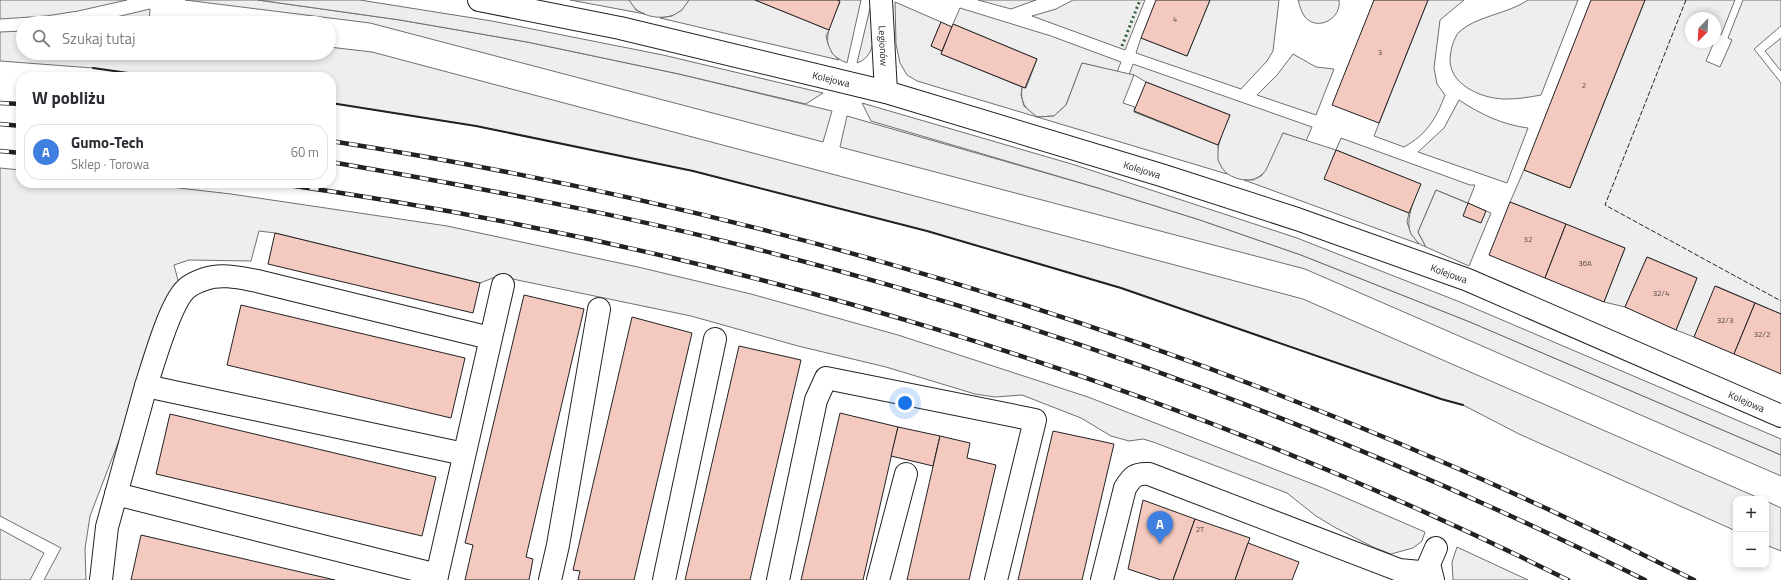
<!DOCTYPE html>
<html lang="pl">
<head>
<meta charset="utf-8">
<style>
	:root { --surface:#fff; --page:#f2f2f3; --text:#2b2b33; --muted:#7c7c81; --line:#e1e1e2; --accent:#111827 }
	body { margin:0; font-family:"Titillium Web",sans-serif; background:var(--page); color:var(--text) }
	.controls { position:absolute; right:12px; bottom:12px; display:grid; overflow:hidden; border-radius:8px; box-shadow:0 2px 6px #0003 }
	.controls button { width:36px; height:36px; display:grid; place-items:center; padding:0; border:0; border-bottom:1px solid var(--line); background:var(--surface); color:var(--text); font:20px sans-serif }
	.compass { position:absolute; left:1685px; top:12px; width:36px; height:36px; border-radius:50%; background:var(--surface); box-shadow:0 2px 6px #0003; rotate:204deg }
	.you { position:absolute; left:905px; top:403px; width:14px; height:14px; margin:-10px; border:3px solid #fff; border-radius:50%; background:#1a73e8; box-shadow:0 0 0 6px #1a73e833 }
	.badge { display:grid; place-items:center; width:26px; height:26px; border-radius:50%; background:var(--accent); color:#fff; font-size:13px; font-weight:700 }
	.pin { position:absolute; translate:-50% -33px; filter:drop-shadow(0 1px 2px #0008) }
	.pin::after { content:''; position:absolute; top:21px; width:14px; height:12px; background:inherit; clip-path:polygon(0 0,100% 0,50% 100%) }
	.list { margin:0; padding:0; list-style:none }
	h2 { display:flex; justify-content:space-between; align-items:center; height:52px; margin:0; padding:0 16px; font-size:17px }
	h2 small { font-size:13px; font-weight:400; color:var(--muted) }
	.list li { display:grid; grid-template-columns:26px 1fr auto; gap:12px; align-items:center; box-sizing:border-box; height:56px; margin:0 8px 8px; padding:0 8px; border:1px solid var(--line); border-radius:16px }
	.list b { display:block; font-size:15px; white-space:nowrap }
	.list p { margin:0; font-size:13px; white-space:nowrap; color:var(--muted) }
	.list em { font-size:13px; font-style:normal; color:var(--muted) }
	.icon { flex:none; width:22px; height:22px; fill:none; stroke:currentColor; stroke-width:2; stroke-linecap:round; stroke-linejoin:round }
	.map { position:relative; flex:none; width:1781px; height:580px; overflow:hidden }
	.search { position:absolute; background:var(--surface); box-shadow:0 2px 6px #0003; left:16px; top:16px; width:320px; height:44px; display:flex; align-items:center; gap:10px; box-sizing:border-box; padding:0 14px; border-radius:22px; color:var(--muted); font-size:15px }
	.panel { position:absolute; background:var(--surface); box-shadow:0 2px 6px #0003; left:16px; top:72px; width:320px; height:116px; border-radius:16px }
	.map>svg:first-child { display:block }
</style>
</head>
<body>
<div class="map">
<svg width="1781" height="580" viewBox="0 0 1781 580">
	<rect width="100%" height="100%" fill="#fff"/>
	<g fill="#eee" stroke="#6f6f6f">
		<path d="M0 0H127L78 11 46 16 0 19Z"/>
		<path d="M185 0H258L400 20 527 42 679 74 832 111 823 142 370 23Z"/>
		<path d="M629 0H689C687 3 685 8 682 10 668 23 636 18 629 0Z"/>
		<path d="M837 0H861L847 63C814 50 831 25 840 2Z"/>
		<path d="M872 0C873 20 881 55 857 63Z"/>
		<path d="M978 0H1036L1011 9Z"/>
		<path d="M1073 0H1145L1125 50 1032 16 1056 9Z"/>
		<path d="M1210 0H1279L1273 51 1267 61 1241 89 1136 53 1141 38 1187 56Z"/>
		<path d="M1298 0H1339C1342 18 1318 32 1305 17 1301 12 1300 6 1298 0Z"/>
		<path d="M1428 0H1464L1440 20 1434 68 1437 84 1445 95C1436 119 1427 134 1404 147L1374 136Z"/>
		<path d="M1528 0H1578L1541 95C1530 97 1519 99 1508 99 1486 100 1451 87 1450 61 1450 52 1453 39 1459 32 1476 16 1508 14 1528 0Z"/>
		<path d="M1645 0H1735L1721 35 1717 34 1715 39V18H1691V42H1714L1706 61 1720 67 1732 40 1728 38 1743 0H1781V26L1754 49 1781 83V314L1716 286 1694 337 1676 330 1697 278 1647 257 1625 307 1604 302 1625 248 1510 202 1524 170 1570 188Z"/>
		<path d="M960 8 1051 36 1121 62 1117 72 1082 63 1066 105 1054 116 1037 117C1025 109 1020 102 1022 87L1026 88 1037 59 953 24Z"/>
		<path d="M150 9 149 23H91Z"/>
		<path d="M23 31V53H329V47L372 52 1303 299 1761 499H1736V531L1519 434 1463 405 1441 399 1121 288 927 231 693 171 476 126 331 103V77H156L93 68 0 61V32Z"/>
		<path d="M1781 38V71L1765 51Z"/>
		<path d="M1293 54 1316 67 1334 69 1316 115 1257 95 1277 75Z"/>
		<path d="M1133 64 1312 127 1306 141 1283 133C1278 146 1273 168 1260 176 1253 181 1244 181 1236 178 1204 167 1221 137 1230 115L1146 82 1134 75H1129Z"/>
		<path d="M1459 100C1480 114 1503 125 1528 128L1507 183 1418 152 1444 128Z"/>
		<path d="M847 116 1098 188 1200 220 1301 255 1470 322 1781 455V476L1305 269 840 147Z"/>
		<path d="M1341 138 1470 185H1475L1468 203 1436 190 1418 232 1426 247C1396 236 1413 204 1420 184L1336 150Z"/>
		<path d="M0 168 21 170V183H136L231 194 447 226 638 267 751 294 898 335 1088 397 1323 488 1425 532 1422 541 1413 548 1391 554 1373 547 1336 528 1316 516 1287 493 1153 442 1143 439 1129 441 1111 436 1081 418 1022 395 995 397 975 394 886 367 798 346 691 316 498 276 480 283 275 233 259 231 251 261 189 260 174 265 179 284 90 516 85 549 86 580H44L61 548 0 516Z"/>
		<path d="M1766 501 1781 508V551L1766 545Z"/>
		<path d="M0 529 44 553 30 580H0Z"/>
		<path d="M1457 547 1528 580H1453L1452 562Z"/>
	</g>
	<g fill="#ededed" stroke="#6f6f6f">
		<path d="M258 0H360L492 21 663 55 823 93 806 104 679 74 527 42 400 20Z"/>
		<path d="M570 0H629L636 10 645 14Z"/>
		<path d="M689 0H755L829 30 826 36 828 44 832 53 839 60 660 18 672 16 682 10Z"/>
		<path d="M895 2 941 22 931 46 942 51 941 54 1022 87 1021 95 1024 106 1037 117 1054 116 1066 105 1082 63 1134 75 1123 103 1135 107 1134 112 1218 145V160L1222 168 1227 174 917 81 907 75 900 63 896 44Z"/>
		<path d="M862 103 1075 165 1297 238 1460 302 1781 439V455L1470 322 1301 255 1200 220 1098 188 871 121Z"/>
		<path d="M1283 133 1336 150 1325 179 1409 213 1407 222 1411 234 1419 244 1244 180H1253L1261 176 1266 170Z"/>
		<path d="M1436 190 1491 213 1469 266 1426 247 1418 232Z"/>
	</g>
	<g fill="#f3c9c0" stroke="#222">
		<path d="M755 0H837L840 1 829 30Z"/>
		<path d="M1156 0H1210L1187 56 1141 38Z"/>
		<path d="M1374 0H1428L1379 123 1332 105Z"/>
		<path d="M1591 0H1645L1570 188 1524 170Z"/>
		<path d="M941 22 952 27 942 51 931 46Z"/>
		<path d="M953 24 1037 59 1025 88 941 54Z"/>
		<path d="M1146 82 1230 115 1218 145 1134 111Z"/>
		<path d="M1336 150 1421 184 1409 213 1324 179Z"/>
		<path d="M1510 202 1566 224 1545 278 1489 255Z"/>
		<path d="M1468 203 1486 211 1481 223 1463 216Z"/>
		<path d="M1566 224 1625 248 1604 302 1545 278Z"/>
		<path d="M275 233 480 283 473 313 268 264Z"/>
		<path d="M1647 257 1697 278 1676 330 1625 307Z"/>
		<path d="M1715 286 1755 303 1734 354 1694 337Z"/>
		<path d="M524 295 584 309 526 557 533 559 529 580H465L473 545 465 543Z"/>
		<path d="M1755 303 1781 314V374L1734 354Z"/>
		<path d="M241 305 465 358 451 418 227 365Z"/>
		<path d="M632 317 692 333 634 580H578L580 571 573 570Z"/>
		<path d="M739 346 801 360 750 580H685Z"/>
		<path d="M840 413 898 427 863 580H801Z"/>
		<path d="M170 414 436 477 422 536 156 474Z"/>
		<path d="M898 427 940 436 933 466 891 456Z"/>
		<path d="M1053 431 1114 444 1082 580H1018Z"/>
		<path d="M940 436 970 443 967 458 996 465 969 580H907Z"/>
		<path d="M1143 500 1195 519 1173 580H1161L1128 569Z"/>
		<path d="M1195 519 1250 538 1235 580H1173Z"/>
		<path d="M141 535 335 580H131Z"/>
		<path d="M1248 543 1299 562 1292 580H1235Z"/>
	</g>
	<g fill="none" stroke-linecap="round" stroke-linejoin="round">
		<g stroke="#222" stroke-width="24">
			<g id="minor">
				<path id="s1" d="M479 0 620 28 886 92 1161 175 1297 219 1468 280 1781 416"/>
				<path id="s2" d="M881 0 886 92"/>
				<path d="M146 386C153 365 170 303 186 289 190 285 199 281 205 279 221 273 241 278 257 281L490 338"/>
				<path d="M116 494 437 575"/>
				<path d="M101 580 107 527 146 386 464 454"/>
				<path d="M436 580 503 285"/>
				<path d="M550 580 558 545 599 309"/>
				<path d="M664 580 715 339"/>
				<path d="M778 580 816 400 826 378 1035 420 996 580"/>
				<path d="M878 580 906 474"/>
				<path d="M1102 580 1125 488C1132 477 1135 473 1149 474L1399 570 1420 572 1430 570"/>
				<path d="M1433 580 1429 564 1436 548"/>
			</g>
		</g>
		<use href="#minor" stroke="#fff" stroke-width="22"/>
		<g stroke="#222" stroke-width="4.5">
			<g id="rail">
				<path d="M0 103 21 104"/>
				<path d="M0 124 21 126"/>
				<path d="M331 141C809 216 1262 361 1694 580"/>
				<path d="M0 151 21 153"/>
				<path d="M331 162C475 187 619 214 760 250 1066 328 1363 440 1645 580"/>
				<path d="M274 183C721 246 1163 378 1568 580"/>
			</g>
		</g>
		<use href="#rail" stroke="#fff" stroke-width="3" stroke-dasharray="9" stroke-linecap="butt"/>
		<path stroke="#2f5e38" stroke-width="3" stroke-dasharray="2 3" stroke-linecap="butt" d="M1122 46 1140 0"/>
		<path stroke="#222" stroke-width="1" stroke-dasharray="5 2" stroke-linecap="butt" d="M1686 0 1605 205 1781 301"/>
		<g stroke="#222" stroke-width="2">
			<path d="M93 68 156 77"/>
			<path d="M331 103 476 126 693 171 927 231 1121 288 1441 399 1463 405"/>
		</g>
	</g>
	<g text-anchor="middle" dominant-baseline="central" stroke-width="3" stroke-linejoin="round" paint-order="stroke">
		<g font-size="8" fill="#564c4a">
			<text x="1175" y="19">4</text>
			<text x="1380" y="52">3</text>
			<text x="1584" y="85">2</text>
			<text x="1528" y="239">32</text>
			<text x="1585" y="263">36A</text>
			<text x="1661" y="293">32/4</text>
			<text x="1725" y="320">32/3</text>
			<text x="1762" y="334">32/2</text>
			<text x="1200" y="529">2T</text>
		</g>
		<g font-size="10" fill="#222" stroke="#fff">
			<text stroke="none"><textPath href="#s2" startOffset="46">Legionów</textPath></text>
			<text stroke="none"><textPath href="#s1" startOffset="361">Kolejowa</textPath></text>
			<text stroke="none"><textPath href="#s1" startOffset="685">Kolejowa</textPath></text>
			<text stroke="none"><textPath href="#s1" startOffset="1009">Kolejowa</textPath></text>
			<text stroke="none"><textPath href="#s1" startOffset="1333">Kolejowa</textPath></text>
		</g>
	</g>
</svg>
<div class="controls">
<button>+</button>
<button>−</button>
</div>
<svg class="compass" viewBox="-18 -18 36 36"><path d="M0-13l5 13h-10z" fill="#e53935"/><path d="M0 13l5-13h-10z" fill="#7c7c81"/></svg>
<div class="you"></div>
<div class="pin badge" style="left:1160px;top:544px;background:#3f7fe0">A</div>
<div class="search"><svg class="icon" aria-label="search" viewBox="0 0 24 24"><circle cx="10" cy="10" r="6"/><path d="M15 15l6 6"/></svg>Szukaj tutaj</div>
<section class="panel">
<h2>W pobliżu<small></small></h2>
<ul class="list">
<li><span class="badge" style="background:#3f7fe0">A</span><div><b>Gumo-Tech</b><p>Sklep · Torowa</p></div><em>60 m</em></li>
</ul>
</section>
</div>
</body>
</html>
